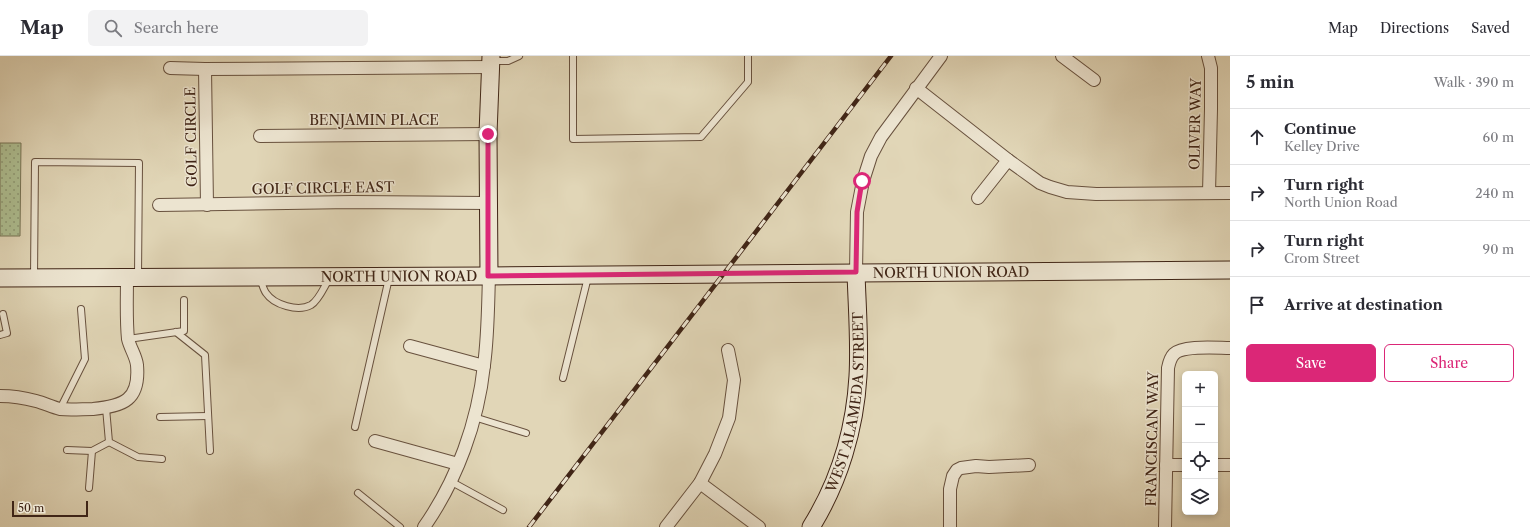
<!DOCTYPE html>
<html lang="en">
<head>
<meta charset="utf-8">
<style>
	:root { --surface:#fff; --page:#f2f2f3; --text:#2b2b33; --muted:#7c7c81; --line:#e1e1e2; --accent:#db2777 }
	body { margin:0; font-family:"Libre Caslon Text",serif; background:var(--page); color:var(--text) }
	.controls { position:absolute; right:12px; bottom:12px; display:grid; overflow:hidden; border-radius:6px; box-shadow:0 2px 6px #0003 }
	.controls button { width:36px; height:36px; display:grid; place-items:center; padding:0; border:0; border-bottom:1px solid var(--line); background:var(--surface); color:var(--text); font:20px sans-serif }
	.scale { position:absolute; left:12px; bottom:10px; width:76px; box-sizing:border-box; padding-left:4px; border:2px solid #402516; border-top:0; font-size:11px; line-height:14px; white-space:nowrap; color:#402516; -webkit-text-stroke:3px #ece4d0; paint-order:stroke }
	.stop { position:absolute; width:12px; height:12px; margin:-9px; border:3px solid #db2777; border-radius:50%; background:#fff }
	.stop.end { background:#db2777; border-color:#fff; box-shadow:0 1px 4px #0008 }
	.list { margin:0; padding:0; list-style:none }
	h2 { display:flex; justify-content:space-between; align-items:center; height:52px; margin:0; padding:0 16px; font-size:17px }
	h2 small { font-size:13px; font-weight:400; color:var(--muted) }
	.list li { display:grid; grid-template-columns:26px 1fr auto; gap:12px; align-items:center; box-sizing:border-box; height:56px; padding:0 16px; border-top:1px solid var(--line) }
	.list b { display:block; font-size:15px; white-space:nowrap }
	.list p { margin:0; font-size:13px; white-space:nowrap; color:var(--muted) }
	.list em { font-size:13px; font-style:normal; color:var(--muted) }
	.actions { display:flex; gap:8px; padding:12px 16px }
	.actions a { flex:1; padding:9px 0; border:1px solid var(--accent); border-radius:6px; text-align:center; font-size:14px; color:var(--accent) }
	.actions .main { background:var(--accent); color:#fff }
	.icon { flex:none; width:22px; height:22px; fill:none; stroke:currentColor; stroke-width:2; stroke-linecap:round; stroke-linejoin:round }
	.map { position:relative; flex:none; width:1230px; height:471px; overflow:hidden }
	header { display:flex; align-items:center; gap:24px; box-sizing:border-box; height:56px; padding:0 20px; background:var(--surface); border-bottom:1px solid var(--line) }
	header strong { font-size:19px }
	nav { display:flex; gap:22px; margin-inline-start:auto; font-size:14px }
	.search { width:280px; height:36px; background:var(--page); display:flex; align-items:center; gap:10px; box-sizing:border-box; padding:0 14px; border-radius:6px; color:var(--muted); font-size:15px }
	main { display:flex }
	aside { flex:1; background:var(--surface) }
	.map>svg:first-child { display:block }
</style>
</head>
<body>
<header>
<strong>Map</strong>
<div class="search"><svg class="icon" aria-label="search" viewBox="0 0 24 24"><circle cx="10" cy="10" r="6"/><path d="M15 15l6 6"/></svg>Search here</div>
<nav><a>Map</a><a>Directions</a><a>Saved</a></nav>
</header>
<main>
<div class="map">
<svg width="1230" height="471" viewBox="0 0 1230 471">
	<defs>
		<pattern id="park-dots" width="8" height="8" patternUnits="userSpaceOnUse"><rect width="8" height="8" fill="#aebf92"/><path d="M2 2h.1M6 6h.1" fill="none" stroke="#8f9b76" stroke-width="1.8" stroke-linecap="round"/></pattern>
	</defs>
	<rect width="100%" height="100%" fill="#e1d6b7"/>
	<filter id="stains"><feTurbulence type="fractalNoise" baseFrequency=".005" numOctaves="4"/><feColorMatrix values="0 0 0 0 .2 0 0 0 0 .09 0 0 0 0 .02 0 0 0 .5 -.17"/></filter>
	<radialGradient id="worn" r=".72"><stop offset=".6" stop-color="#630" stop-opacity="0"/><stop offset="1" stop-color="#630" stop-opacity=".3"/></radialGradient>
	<path fill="url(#park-dots)" stroke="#777254" d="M0 87H21L20 180H0Z"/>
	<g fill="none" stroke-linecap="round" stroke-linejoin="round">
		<g stroke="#68513e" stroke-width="8">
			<g id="lane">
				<path d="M573 0V83L701 81 748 26V0"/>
				<path d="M493 5H508L519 0"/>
				<path d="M34 221 35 106 139 107 138 220"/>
				<path d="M260 222C262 227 263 233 266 237 274 249 298 256 311 249 319 244 324 231 329 223"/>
				<path d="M176 276 205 299 210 395"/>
				<path d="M0 279 7 277 3 258"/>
				<path d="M128 283 184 275V244"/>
				<path d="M563 322 588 221"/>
				<path d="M106 352 109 386 138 401 162 403"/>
				<path d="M60 353 85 303 81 253"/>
				<path d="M160 361 208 360"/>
				<path d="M474 361 526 377"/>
				<path d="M355 371 389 222"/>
				<path d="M67 394 92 395"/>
				<path d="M450 425 503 454"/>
				<path d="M89 432 92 395 109 386"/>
				<path d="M358 437 400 471"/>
			</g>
		</g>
		<g stroke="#68513e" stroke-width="14">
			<g id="street">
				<path d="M1062 0 1094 24"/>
				<path d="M1208 0 1211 12V53L1209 137"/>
				<path d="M170 12 205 13 491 11"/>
				<path d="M205 13 207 149"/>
				<path d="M916 32 1008 104 1040 127 1050 131 1067 136 1096 138 1230 137"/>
				<path d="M260 80 488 78"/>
				<path d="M978 142 1008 104"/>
				<path d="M159 149 352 146 488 147"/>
				<path d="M856 216 857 156 863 125 871 100 881 81 941 0"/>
				<path d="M410 290 484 310"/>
				<path d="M0 340C12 340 25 342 36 345 44 347 52 351 60 353 70 354 83 353 93 353 124 350 140 344 137 309 136 300 130 292 128 283 126 263 127 242 127 222"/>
				<path d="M375 385 458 408"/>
				<path d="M1166 409H1185"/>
				<path d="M1215 409H1230"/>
				<path d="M700 427 759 471"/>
				<path d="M424 471C457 424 478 366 484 309 488 280 488 250 489 220"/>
				<path d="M666 471 700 427 715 398 729 362 734 324 728 294"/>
				<path d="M950 471V433L953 420 957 414 961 412 976 410 989 411 1029 409"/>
				<path d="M1165 471 1168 312C1169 307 1170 302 1174 298 1183 289 1217 292 1230 292"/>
			</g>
		</g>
		<g stroke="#402516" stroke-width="19">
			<g id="secondary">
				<path d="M489 220 488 78 491 0"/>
				<path id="s1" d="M0 222 489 220 1230 214"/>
				<path id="s2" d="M811 471C839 426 855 373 858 320 860 286 857 251 856 216"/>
			</g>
		</g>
		<use href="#lane" stroke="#ece4d0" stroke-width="6"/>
		<use href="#street" stroke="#ece4d0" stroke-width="12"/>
		<use href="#secondary" stroke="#ece4d0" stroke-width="17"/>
		<g stroke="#402516" stroke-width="4.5">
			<path id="rail" d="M529 471 891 0"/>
		</g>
		<use href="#rail" stroke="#ece4d0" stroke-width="3" stroke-dasharray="9" stroke-linecap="butt"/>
	</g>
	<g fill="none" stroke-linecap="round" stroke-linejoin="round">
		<path stroke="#db2777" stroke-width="5" d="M488 78V220L856 216 857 156 862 125"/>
	</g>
	<g text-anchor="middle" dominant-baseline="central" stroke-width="3" stroke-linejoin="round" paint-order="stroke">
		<g font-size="14" fill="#402516" stroke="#ece4d0">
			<text x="374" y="64">BENJAMIN PLACE</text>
			<text transform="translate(1195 68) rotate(-89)">OLIVER WAY</text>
			<text transform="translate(191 81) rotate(-91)">GOLF CIRCLE</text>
			<text transform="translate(323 132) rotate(-1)">GOLF CIRCLE EAST</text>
			<text stroke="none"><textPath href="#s1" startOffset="951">NORTH UNION ROAD</textPath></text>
			<text stroke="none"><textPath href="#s1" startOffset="399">NORTH UNION ROAD</textPath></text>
			<text stroke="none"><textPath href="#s2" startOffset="132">WEST ALAMEDA STREET</textPath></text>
			<text transform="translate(1152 383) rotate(-89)">FRANCISCAN WAY</text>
		</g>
	</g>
	<rect width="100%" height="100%" filter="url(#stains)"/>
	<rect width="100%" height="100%" fill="url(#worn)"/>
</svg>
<div class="controls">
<button>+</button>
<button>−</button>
<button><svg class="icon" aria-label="locate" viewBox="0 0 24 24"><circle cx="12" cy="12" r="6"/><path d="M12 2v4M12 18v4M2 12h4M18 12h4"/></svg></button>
<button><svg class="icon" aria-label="layers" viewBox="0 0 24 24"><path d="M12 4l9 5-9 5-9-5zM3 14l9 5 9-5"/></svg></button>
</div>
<div class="scale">50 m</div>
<div class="stop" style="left:862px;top:125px"></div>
<div class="stop end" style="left:488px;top:78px"></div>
</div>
<aside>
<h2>5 min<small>Walk · 390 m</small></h2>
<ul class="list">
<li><svg class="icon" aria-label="ahead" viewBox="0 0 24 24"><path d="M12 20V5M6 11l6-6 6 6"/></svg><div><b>Continue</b><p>Kelley Drive</p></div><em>60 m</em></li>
<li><svg class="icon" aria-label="right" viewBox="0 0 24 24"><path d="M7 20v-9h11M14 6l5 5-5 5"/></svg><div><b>Turn right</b><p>North Union Road</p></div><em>240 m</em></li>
<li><svg class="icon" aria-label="right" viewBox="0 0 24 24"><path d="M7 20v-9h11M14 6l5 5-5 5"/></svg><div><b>Turn right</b><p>Crom Street</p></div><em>90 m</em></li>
<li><svg class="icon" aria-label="arrive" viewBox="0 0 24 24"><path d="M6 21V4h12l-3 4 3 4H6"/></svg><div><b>Arrive at destination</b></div></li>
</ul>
<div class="actions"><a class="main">Save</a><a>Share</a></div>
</aside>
</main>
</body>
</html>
